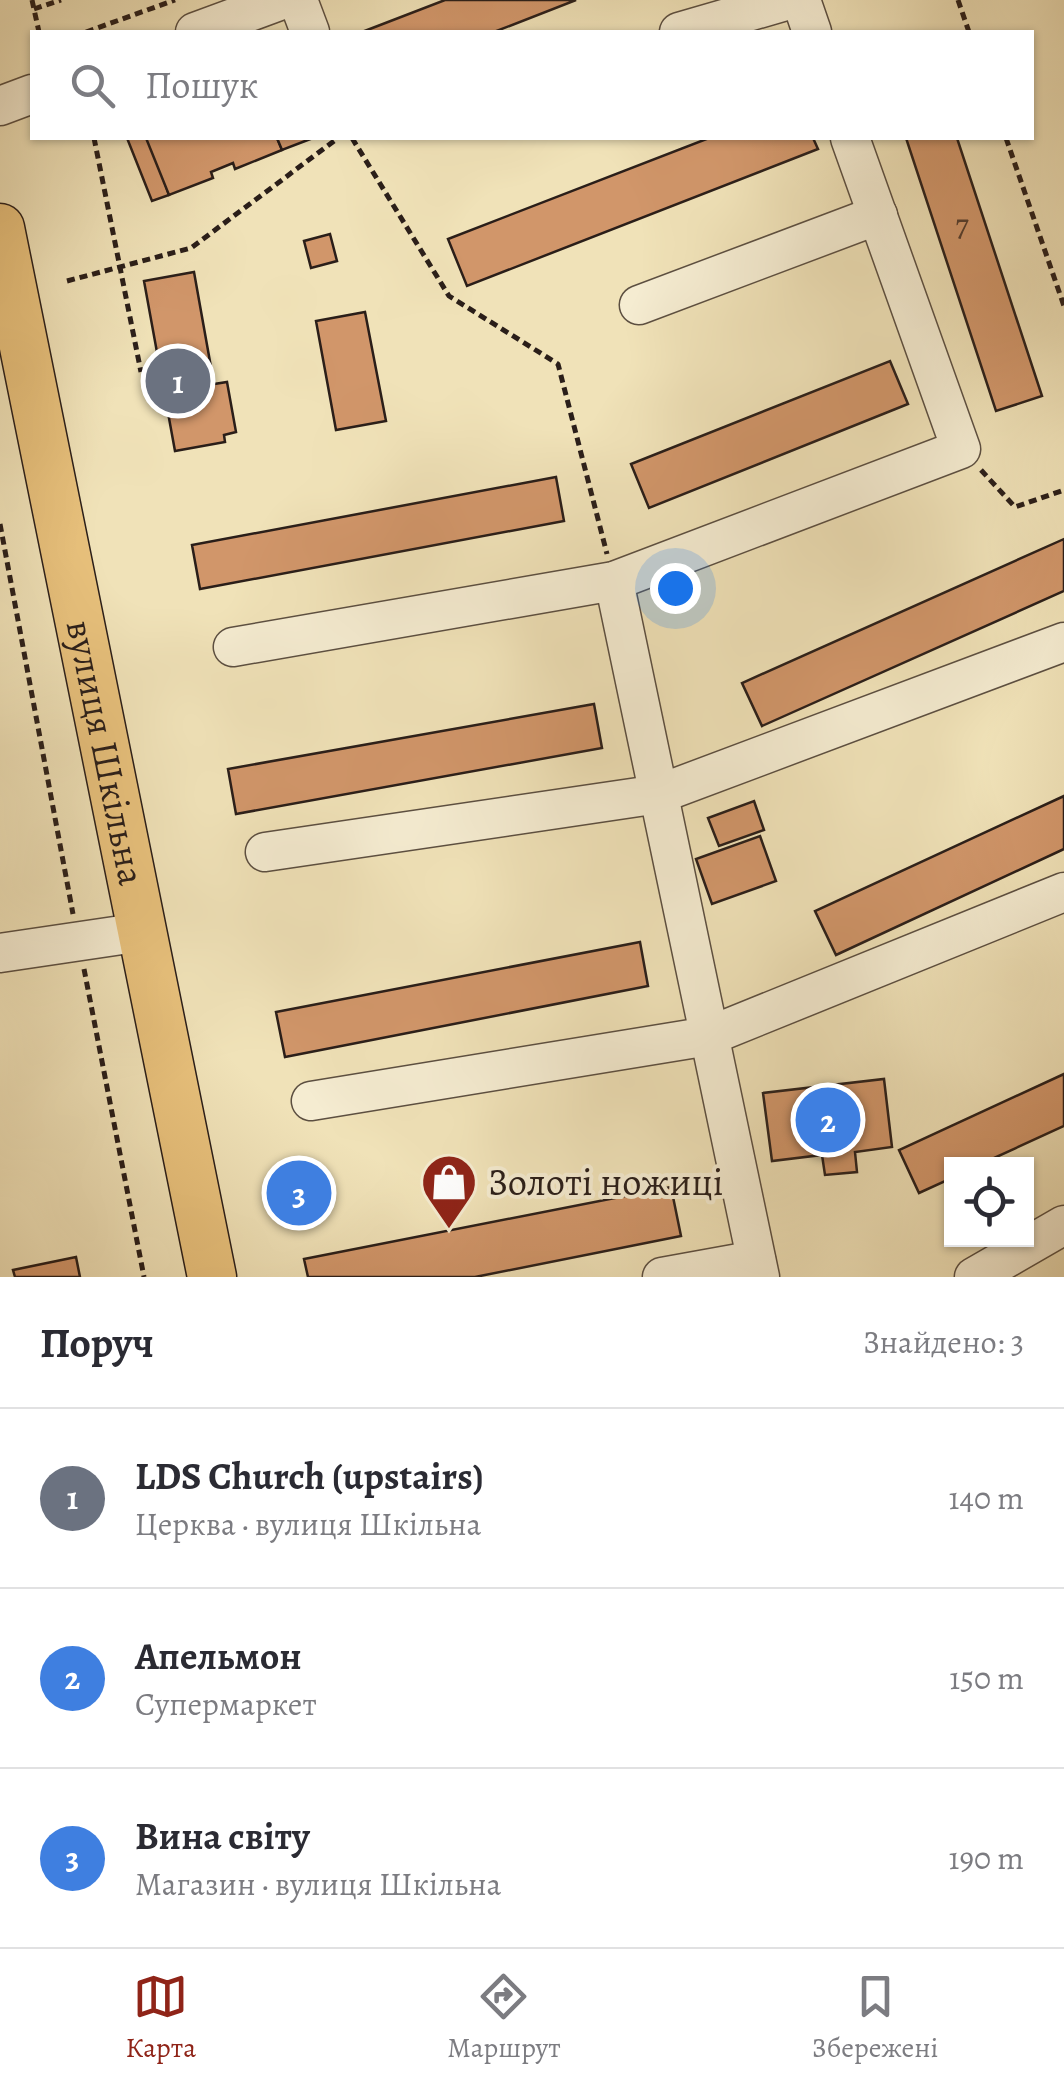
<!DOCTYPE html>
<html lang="uk">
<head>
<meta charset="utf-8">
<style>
	:root { --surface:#fff; --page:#f7f7f7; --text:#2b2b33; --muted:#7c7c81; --line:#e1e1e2; --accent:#8f2418 }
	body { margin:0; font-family:Alegreya,serif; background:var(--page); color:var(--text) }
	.controls { position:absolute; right:30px; bottom:30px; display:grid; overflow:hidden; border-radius:0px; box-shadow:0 2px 8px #0004 }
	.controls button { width:90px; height:90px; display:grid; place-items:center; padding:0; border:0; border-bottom:2px solid var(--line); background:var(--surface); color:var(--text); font:50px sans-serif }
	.you { position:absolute; left:675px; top:588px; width:35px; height:35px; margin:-25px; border:8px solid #fff; border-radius:50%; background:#1a73e8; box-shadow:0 0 0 15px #1a73e833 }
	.badge { display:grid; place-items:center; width:65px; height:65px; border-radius:50%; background:var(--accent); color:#fff; font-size:32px; font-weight:700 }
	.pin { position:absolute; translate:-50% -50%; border:5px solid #fff; box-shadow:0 2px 10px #0006 }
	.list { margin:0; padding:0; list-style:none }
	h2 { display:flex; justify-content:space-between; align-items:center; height:130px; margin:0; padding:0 40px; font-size:42px }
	h2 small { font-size:32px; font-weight:400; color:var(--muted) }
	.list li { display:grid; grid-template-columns:65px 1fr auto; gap:30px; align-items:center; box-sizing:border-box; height:180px; padding:0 40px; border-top:2px solid var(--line) }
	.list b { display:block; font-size:38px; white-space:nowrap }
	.list p { margin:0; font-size:32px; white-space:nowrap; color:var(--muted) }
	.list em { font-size:32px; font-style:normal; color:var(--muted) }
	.icon { flex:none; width:55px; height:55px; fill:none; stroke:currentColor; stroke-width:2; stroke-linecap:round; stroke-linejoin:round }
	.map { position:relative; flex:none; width:1064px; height:1277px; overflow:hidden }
	.search { position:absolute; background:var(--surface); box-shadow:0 2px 8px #0004; left:30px; right:30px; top:30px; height:110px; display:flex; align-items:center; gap:25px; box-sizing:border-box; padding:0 35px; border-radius:0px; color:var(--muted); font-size:38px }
	.sheet { height:670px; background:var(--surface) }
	nav { display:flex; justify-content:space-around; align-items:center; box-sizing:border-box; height:140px; border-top:2px solid var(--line); background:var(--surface); font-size:28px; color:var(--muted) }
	nav a { display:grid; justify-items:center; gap:5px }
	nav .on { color:var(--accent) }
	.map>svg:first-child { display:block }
</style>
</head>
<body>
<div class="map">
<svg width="1064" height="1277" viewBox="0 0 1064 1277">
	<rect width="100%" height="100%" fill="#f0e2b8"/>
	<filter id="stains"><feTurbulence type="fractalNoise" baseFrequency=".002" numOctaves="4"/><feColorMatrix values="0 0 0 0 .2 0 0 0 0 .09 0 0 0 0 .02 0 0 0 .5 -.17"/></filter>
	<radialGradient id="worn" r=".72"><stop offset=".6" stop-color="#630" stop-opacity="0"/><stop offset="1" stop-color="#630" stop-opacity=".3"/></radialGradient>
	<g fill="#d1966a" stroke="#2a1e19" stroke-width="2.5">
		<path d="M445 0H576L494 32H362Z"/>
		<path d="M127 138H149L169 195 152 201Z"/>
		<path d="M146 138H277L282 150 235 169 233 163 211 172 213 178 169 195Z"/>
		<path d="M277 138H313L282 150Z"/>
		<path d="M709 138H813L818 149 467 286 448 239Z"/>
		<path d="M906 138H957L1042 396 996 411Z"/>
		<path d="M330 234 337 261 311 268 304 241Z"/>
		<path d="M194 272 214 384 227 382 236 432 224 435 225 442 175 451 144 281Z"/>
		<path d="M365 312 386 421 336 430 316 321Z"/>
		<path d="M890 361 908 404 649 508 631 464Z"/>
		<path d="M556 477 564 521 200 589 192 545Z"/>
		<path d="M1064 539V591L762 726 742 683Z"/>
		<path d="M594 704 602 748 236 814 228 769Z"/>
		<path d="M1064 796V849L836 955 815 911Z"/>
		<path d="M754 801 764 830 719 846 708 818Z"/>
		<path d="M760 836 776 881 712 904 696 859Z"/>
		<path d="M640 942 648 986 285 1057 276 1012Z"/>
		<path d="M1064 1074V1126L981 1164H952V1178L919 1193 899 1150Z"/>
		<path d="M884 1079 892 1147 855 1152 857 1172 825 1175 822 1155 772 1161 763 1093Z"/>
		<path d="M671 1187 681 1236 475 1277H308L304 1259Z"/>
		<path d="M76 1257 80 1277H15L13 1270Z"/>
	</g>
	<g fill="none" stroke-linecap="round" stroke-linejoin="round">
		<g stroke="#5c4f41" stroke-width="41">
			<g id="minor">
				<path d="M298 0 310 32"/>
				<path d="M801 0 812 32"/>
				<path d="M195 32 282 0"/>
				<path d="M679 32 789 0"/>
				<path d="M0 106 32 94"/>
				<path d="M639 305 878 215"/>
				<path d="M614 581 760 1277"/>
				<path d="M233 647 614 581 961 449 850 138"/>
				<path d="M265 852 659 794 1064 642"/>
				<path d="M0 953 142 932"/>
				<path d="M311 1101 709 1036 1064 892"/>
				<path d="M662 1277 756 1260"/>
				<path d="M974 1277 1064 1225"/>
			</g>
		</g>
		<g stroke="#2a1e19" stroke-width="51">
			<g id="major">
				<path id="s1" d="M0 228 212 1277"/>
			</g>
		</g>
		<g stroke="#2a1e19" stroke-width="5" stroke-dasharray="8 5" stroke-linecap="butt">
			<path d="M32 0 39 32"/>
			<path d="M958 0 969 32"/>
			<path d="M34 9 61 0"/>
			<path d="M86 32 175 0"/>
			<path d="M94 138 141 372"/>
			<path d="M352 138 449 296 558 364 607 554"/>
			<path d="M1006 138 1064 306"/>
			<path d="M67 281 191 248 338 138"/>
			<path d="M981 470 1015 507 1064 490"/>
			<path d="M0 524 73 914"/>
			<path d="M84 969 144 1277"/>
		</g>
		<use href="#minor" stroke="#f5ecd1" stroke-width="38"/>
		<use href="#major" stroke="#e8c17c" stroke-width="48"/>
	</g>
	<defs>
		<g id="shop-pin" transform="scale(2.875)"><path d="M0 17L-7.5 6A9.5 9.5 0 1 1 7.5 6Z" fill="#8f2418" stroke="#f5ecd1"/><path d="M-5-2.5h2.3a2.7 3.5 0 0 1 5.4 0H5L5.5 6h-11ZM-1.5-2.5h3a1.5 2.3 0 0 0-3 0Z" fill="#fff"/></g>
	</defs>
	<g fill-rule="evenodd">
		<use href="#shop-pin" x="449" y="1182"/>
	</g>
	<g text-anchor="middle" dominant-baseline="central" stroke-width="8" stroke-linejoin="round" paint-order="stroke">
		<g font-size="32" fill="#543c2d">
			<text x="962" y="225">7</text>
		</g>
		<g font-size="38" fill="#2a1e19" stroke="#f5ecd1">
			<text stroke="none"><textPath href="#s1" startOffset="535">вулиця Шкільна</textPath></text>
		</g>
		<g font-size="38" fill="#2a1e19" stroke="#f5ecd1" text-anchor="start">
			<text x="488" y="1182">Золоті ножиці</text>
		</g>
	</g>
	<rect width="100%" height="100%" filter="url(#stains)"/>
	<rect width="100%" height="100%" fill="url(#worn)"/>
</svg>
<div class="controls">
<button><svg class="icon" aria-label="locate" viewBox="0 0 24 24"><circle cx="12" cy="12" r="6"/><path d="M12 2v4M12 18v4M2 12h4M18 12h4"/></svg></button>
</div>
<div class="you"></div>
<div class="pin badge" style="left:178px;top:381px;background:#6b7280">1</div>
<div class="pin badge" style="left:828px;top:1120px;background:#3f7fe0">2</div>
<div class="pin badge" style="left:299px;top:1193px;background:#3f7fe0">3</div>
<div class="search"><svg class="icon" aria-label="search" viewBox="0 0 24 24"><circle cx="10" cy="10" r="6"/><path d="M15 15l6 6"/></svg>Пошук</div>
</div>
<section class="sheet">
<h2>Поруч<small>Знайдено: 3</small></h2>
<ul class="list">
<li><span class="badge" style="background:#6b7280">1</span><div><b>LDS Church (upstairs)</b><p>Церква · вулиця Шкільна</p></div><em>140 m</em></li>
<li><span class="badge" style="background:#3f7fe0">2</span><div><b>Апельмон</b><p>Супермаркет</p></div><em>150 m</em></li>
<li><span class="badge" style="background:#3f7fe0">3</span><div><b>Вина світу</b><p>Магазин · вулиця Шкільна</p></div><em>190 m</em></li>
</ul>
</section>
<nav>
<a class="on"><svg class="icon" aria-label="map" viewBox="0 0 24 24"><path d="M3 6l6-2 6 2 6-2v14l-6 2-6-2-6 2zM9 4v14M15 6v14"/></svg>Карта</a>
<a><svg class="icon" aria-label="directions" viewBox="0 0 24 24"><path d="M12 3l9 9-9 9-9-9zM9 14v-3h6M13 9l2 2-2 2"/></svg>Маршрут</a>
<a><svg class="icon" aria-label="saved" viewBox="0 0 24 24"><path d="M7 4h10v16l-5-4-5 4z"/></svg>Збережені</a>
</nav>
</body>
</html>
